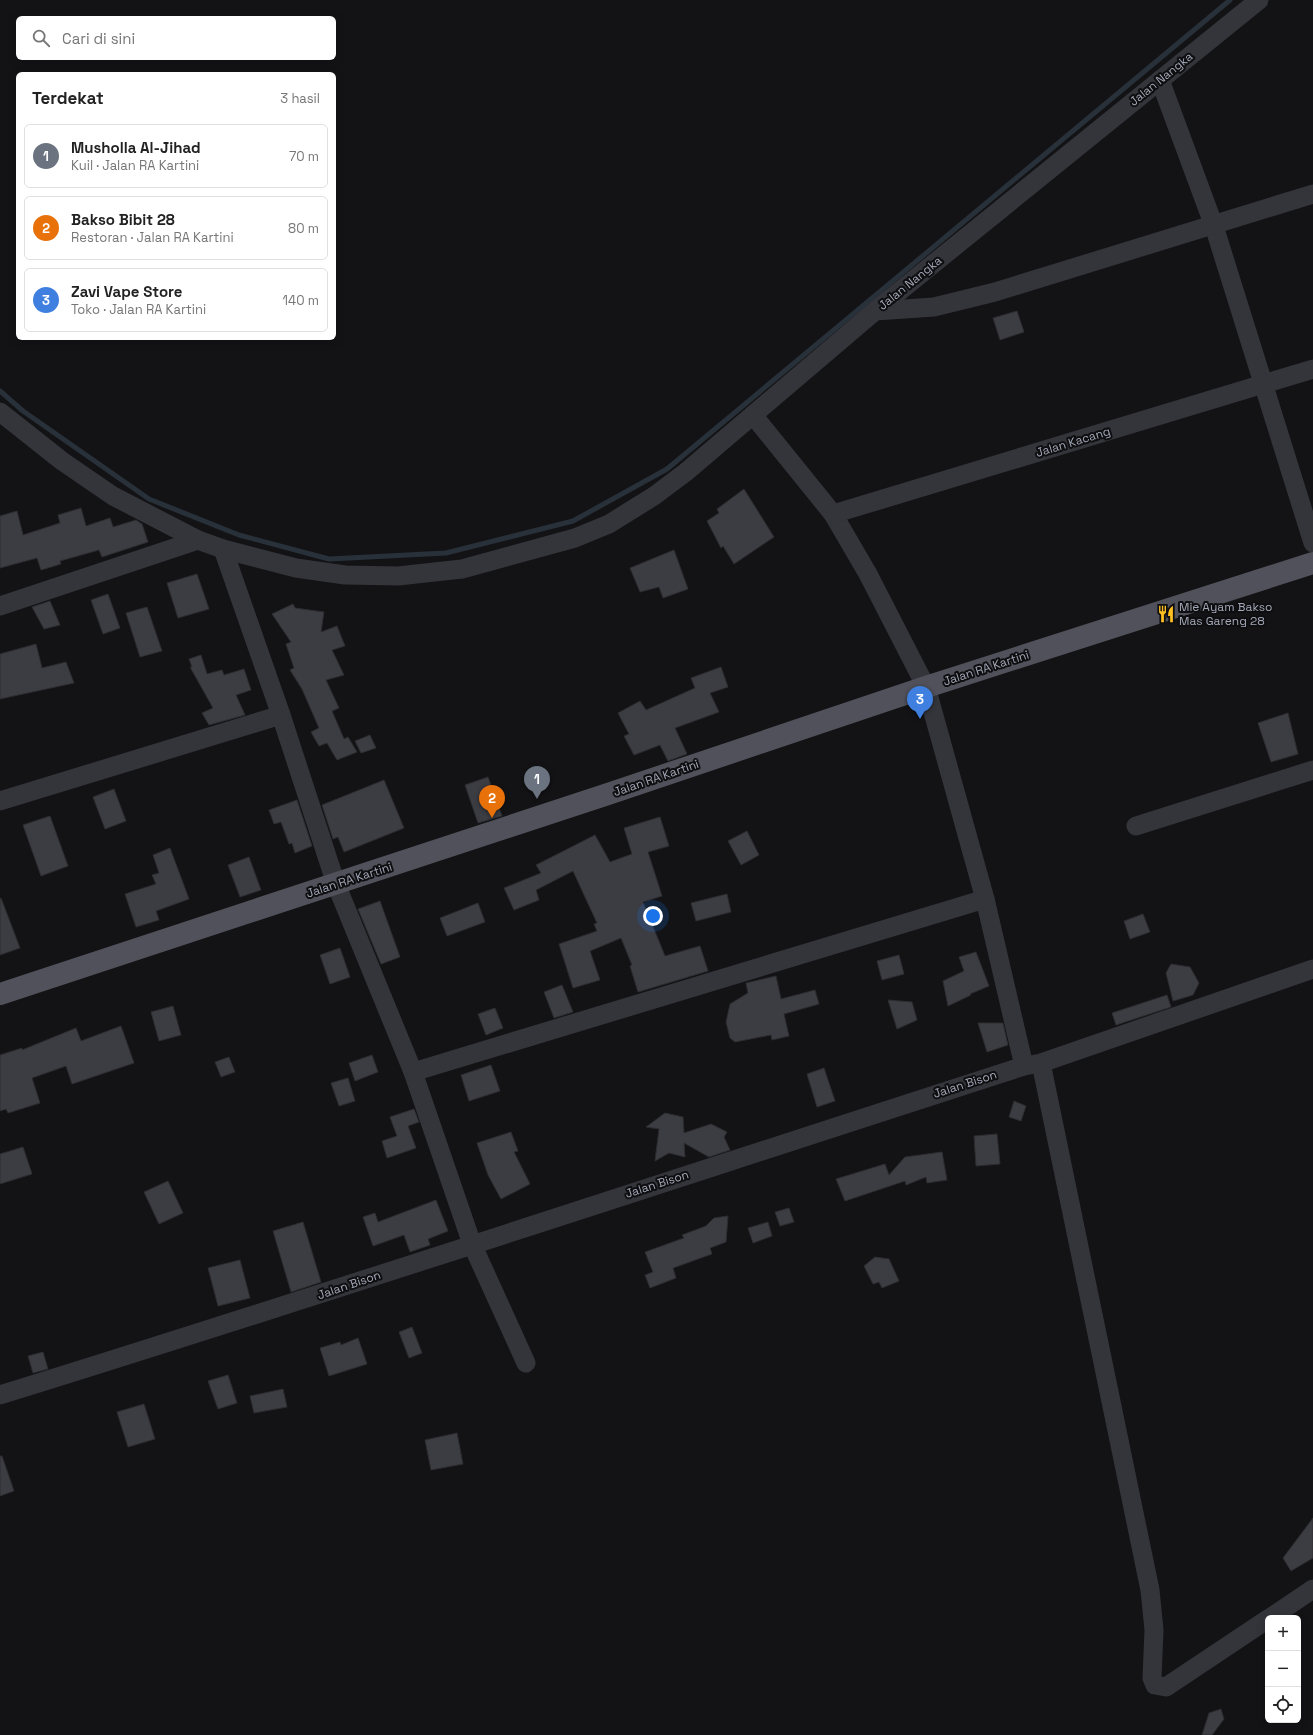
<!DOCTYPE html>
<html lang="id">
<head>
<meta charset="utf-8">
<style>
	:root { --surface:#fff; --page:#f2f2f2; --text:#222; --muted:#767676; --line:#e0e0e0; --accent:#111827 }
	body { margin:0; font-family:"Space Grotesk",sans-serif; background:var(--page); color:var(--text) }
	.controls { position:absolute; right:12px; bottom:12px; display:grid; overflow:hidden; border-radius:6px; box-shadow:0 2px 10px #0003 }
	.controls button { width:36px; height:36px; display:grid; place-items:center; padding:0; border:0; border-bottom:1px solid var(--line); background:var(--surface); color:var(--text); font:20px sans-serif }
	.you { position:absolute; left:653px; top:916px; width:14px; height:14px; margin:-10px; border:3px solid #fff; border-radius:50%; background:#1a73e8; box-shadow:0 0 0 6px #1a73e833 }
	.badge { display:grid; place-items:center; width:26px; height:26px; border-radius:50%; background:var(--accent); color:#fff; font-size:13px; font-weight:700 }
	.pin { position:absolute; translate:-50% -33px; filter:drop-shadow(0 1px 2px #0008) }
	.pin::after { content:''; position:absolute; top:21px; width:14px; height:12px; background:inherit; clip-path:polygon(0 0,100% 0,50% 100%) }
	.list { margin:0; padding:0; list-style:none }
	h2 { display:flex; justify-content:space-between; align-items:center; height:52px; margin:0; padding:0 16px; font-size:17px }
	h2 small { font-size:13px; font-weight:400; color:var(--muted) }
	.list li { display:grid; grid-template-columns:26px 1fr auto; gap:12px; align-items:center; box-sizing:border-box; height:64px; margin:0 8px 8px; padding:0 8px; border:1px solid var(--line); border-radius:6px }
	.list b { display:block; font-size:15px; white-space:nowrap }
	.list p { margin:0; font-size:13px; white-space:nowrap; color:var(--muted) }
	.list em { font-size:13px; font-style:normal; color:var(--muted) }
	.icon { flex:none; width:22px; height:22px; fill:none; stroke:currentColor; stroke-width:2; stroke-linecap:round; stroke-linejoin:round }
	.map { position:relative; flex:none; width:1313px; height:1735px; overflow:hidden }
	.search { position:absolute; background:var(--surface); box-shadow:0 2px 10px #0003; left:16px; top:16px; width:320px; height:44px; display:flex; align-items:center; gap:10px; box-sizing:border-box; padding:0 14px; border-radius:6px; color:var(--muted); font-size:15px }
	.panel { position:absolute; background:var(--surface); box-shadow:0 2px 10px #0003; left:16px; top:72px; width:320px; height:268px; border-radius:6px }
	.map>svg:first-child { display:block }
</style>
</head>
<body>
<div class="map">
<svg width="1313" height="1735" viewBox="0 0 1313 1735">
	<rect width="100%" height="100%" fill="#131315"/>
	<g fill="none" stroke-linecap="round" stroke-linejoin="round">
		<path stroke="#28313a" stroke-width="5" d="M0 391 23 411 149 499 239 535 329 559 446 553 573 521 667 469 1230 0"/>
	</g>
	<g fill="#3c3d43" stroke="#2d2d31">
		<path d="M1017 311 1024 332 1000 340 993 318Z"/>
		<path d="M744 489 774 537 734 564 723 546 721 548 707 521 719 513 717 509Z"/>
		<path d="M81 508 86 526 110 518 113 527 136 520 142 524 148 542 102 557 99 550 60 561 61 564 41 570 37 558 0 568V516L17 511 23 535 60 523 58 515Z"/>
		<path d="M674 550 688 589 663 598 659 587 640 592 630 568Z"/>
		<path d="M197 574 209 609 178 618 167 583Z"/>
		<path d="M108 594 120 628 103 634 91 600Z"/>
		<path d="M50 601 60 625 44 629 32 607Z"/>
		<path d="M293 604 295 608 324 612 321 632 337 626 345 646 332 650 344 675 326 680 339 708 332 711 344 739 348 737 357 752 337 760 327 743 319 746 311 732 319 728 302 689 290 670 294 668 286 644 291 642 272 614Z"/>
		<path d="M147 607 162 651 140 657 126 613Z"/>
		<path d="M36 644 42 668 66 662 74 683 0 699V654Z"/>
		<path d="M201 655 207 674 222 670 224 675 244 669 251 690 236 695 245 715 209 725 202 713 213 708 190 667H192L189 659Z"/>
		<path d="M721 667 728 687 710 693 719 712 675 728 687 754 668 761 660 745 634 755 624 736 629 734 618 713 640 701 646 710 695 688 691 678Z"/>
		<path d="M1288 713 1298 754 1271 762 1258 723Z"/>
		<path d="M370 735 376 748 361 753 355 741Z"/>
		<path d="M488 777 502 816 478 823 465 785Z"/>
		<path d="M384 780 404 828 344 852 338 837 333 839 322 805Z"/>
		<path d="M114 789 126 821 105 829 93 797Z"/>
		<path d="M297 800 312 846 295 853 292 843 289 844 281 822 274 824 269 810Z"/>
		<path d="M50 816 68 866 41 876 23 825Z"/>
		<path d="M660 817 669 846 648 852 662 896 643 902 665 956 700 946 708 971 638 992 630 966 632 965 621 938 590 951 600 980 573 988 559 944 597 931 594 924 597 923 573 871 536 890 539 900 514 910 504 888 541 873 536 865 595 835 610 862 632 854 624 828Z"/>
		<path d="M747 831 759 855 741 865 728 841Z"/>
		<path d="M170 848 189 899 156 911 159 920 136 927 125 894 156 884 152 875 159 873 153 855Z"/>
		<path d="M249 857 261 890 240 897 228 865Z"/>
		<path d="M727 894 731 912 696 921 691 903Z"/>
		<path d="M1 898 20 948 0 955V899Z"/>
		<path d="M380 901 400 957 381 964 358 909Z"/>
		<path d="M478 903 485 922 447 936 440 918Z"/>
		<path d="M1143 914 1150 932 1130 939 1124 921Z"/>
		<path d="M340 948 350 977 330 984 320 955Z"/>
		<path d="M976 952 989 986 970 994 971 995 948 1006 943 981 964 971 959 957Z"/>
		<path d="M899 955 904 974 882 980 877 961Z"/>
		<path d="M1171 964 1190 967 1199 983 1193 995 1173 1001 1166 973Z"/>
		<path d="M776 976 781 999 815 990 819 1004 784 1014 789 1036 772 1040 771 1035 735 1042 730 1038 726 1022 730 1004 748 993 746 983Z"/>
		<path d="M562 985 573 1012 554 1018 544 992Z"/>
		<path d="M1167 995 1171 1007 1116 1025 1112 1013Z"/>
		<path d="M888 1000 912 1002 917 1020 897 1029Z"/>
		<path d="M173 1006 181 1035 159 1041 151 1012Z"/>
		<path d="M495 1008 503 1028 486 1035 478 1014Z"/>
		<path d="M978 1023H1003L1008 1045 987 1052Z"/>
		<path d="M121 1026 134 1063 72 1084 66 1066 32 1078 40 1103 8 1113 6 1109 0 1111V1055L22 1048V1050L76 1028 81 1041Z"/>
		<path d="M372 1055 378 1072 355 1081 349 1063Z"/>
		<path d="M229 1057 235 1072 221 1077 215 1062Z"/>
		<path d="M491 1065 500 1091 469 1101 461 1075Z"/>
		<path d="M824 1068 835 1101 817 1107 807 1074Z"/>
		<path d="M348 1078 355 1101 339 1106 331 1083Z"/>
		<path d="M1014 1101 1026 1106 1021 1121 1009 1117Z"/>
		<path d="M414 1109 419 1122 408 1126 416 1148 387 1158 382 1141 397 1136 390 1117Z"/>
		<path d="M665 1113 683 1117 684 1133 711 1124 727 1132 724 1137 730 1150 709 1157 684 1143 685 1157 669 1153 655 1161 659 1129 646 1127Z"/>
		<path d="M511 1132 518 1151 514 1152 530 1184 501 1199 488 1175 477 1143Z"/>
		<path d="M997 1134 1000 1164 976 1166 974 1136Z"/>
		<path d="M23 1147 32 1174 0 1184V1154Z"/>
		<path d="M942 1152 947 1180 927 1183 926 1177 906 1185 905 1181 845 1201 836 1179 885 1164 889 1175 905 1157Z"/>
		<path d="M168 1181 183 1213 159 1224 144 1192Z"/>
		<path d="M436 1200 448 1231 428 1239 430 1245 410 1252 404 1235 373 1246 363 1217 375 1213 378 1222Z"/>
		<path d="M789 1208 794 1222 780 1226 775 1212Z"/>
		<path d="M728 1216 726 1242 710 1248 712 1254 673 1268 676 1278 650 1288 645 1275 653 1272 645 1252 684 1238 682 1235 706 1226 714 1218Z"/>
		<path d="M303 1222 321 1282 291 1292 273 1231Z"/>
		<path d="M768 1222 772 1236 753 1243 748 1228Z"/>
		<path d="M875 1257 889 1259 899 1281 882 1288 879 1282 873 1284 864 1266Z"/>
		<path d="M240 1260 250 1298 218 1306 208 1268Z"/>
		<path d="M412 1327 422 1353 409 1358 399 1332Z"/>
		<path d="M358 1338 367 1364 329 1376 320 1348 340 1342 341 1345Z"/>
		<path d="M43 1352 48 1369 33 1373 28 1356Z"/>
		<path d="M228 1375 237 1403 218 1409 208 1381Z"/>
		<path d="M283 1389 287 1407 254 1413 250 1396Z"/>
		<path d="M144 1404 155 1439 128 1447 117 1412Z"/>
		<path d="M457 1433 463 1464 431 1470 425 1440Z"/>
		<path d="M0 1456H2L14 1491 0 1496Z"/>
		<path d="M1313 1518V1558L1291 1571 1283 1558Z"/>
		<path d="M1221 1709 1224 1719 1212 1735H1202L1209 1713Z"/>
	</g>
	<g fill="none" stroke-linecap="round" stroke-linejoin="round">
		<g stroke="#34353b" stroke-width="19">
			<path d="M1160 80 1214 226 1313 543"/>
			<path d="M875 311 934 307 995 292 1313 194"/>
			<path d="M0 412 62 461 113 496 198 540 223 549 296 568 345 575 398 576 462 569 575 538 609 524 654 496 686 472 875 311 1259 0"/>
			<path d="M753 415 833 514 868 574 926 687 985 899 1024 1066"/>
			<path d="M833 514 1313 369"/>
			<path d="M223 549 281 715 336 884 413 1072 472 1244 526 1363"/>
			<path d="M0 606 198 540"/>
			<path d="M0 801 281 715"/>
			<path d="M1136 826 1313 770"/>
			<path d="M1041 1063 1150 1590 1154 1630 1152 1678 1155 1685 1166 1687 1268 1619"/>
			<path d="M413 1072 985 899"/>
			<path d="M0 1395C342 1289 683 1176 1024 1066L1041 1063 1313 969"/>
			<path d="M1270 1618 1313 1589"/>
		</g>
		<path stroke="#50515a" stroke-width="22" d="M0 994 608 794 926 687 1313 563"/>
	</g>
	<defs>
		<g id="restaurant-bare" transform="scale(1.38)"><path d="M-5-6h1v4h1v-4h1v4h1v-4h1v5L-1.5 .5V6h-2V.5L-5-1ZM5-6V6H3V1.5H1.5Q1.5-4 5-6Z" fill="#ffbf21" stroke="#0e0e10" stroke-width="2.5" paint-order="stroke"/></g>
	</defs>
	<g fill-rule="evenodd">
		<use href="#restaurant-bare" x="1166" y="614"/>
	</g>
	<g text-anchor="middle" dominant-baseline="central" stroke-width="4" stroke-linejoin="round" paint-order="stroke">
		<g font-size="12" fill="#a3a8b7" stroke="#0e0e10">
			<text transform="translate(1161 79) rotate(-39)">Jalan Nangka</text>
			<text transform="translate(910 283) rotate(-39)">Jalan Nangka</text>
			<text transform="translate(1073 442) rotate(-17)">Jalan Kacang</text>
			<text transform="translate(986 668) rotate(-18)">Jalan RA Kartini</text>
			<text transform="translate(656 778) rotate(-19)">Jalan RA Kartini</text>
			<text transform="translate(349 880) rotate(-18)">Jalan RA Kartini</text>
			<text transform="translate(965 1084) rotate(-18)">Jalan Bison</text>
			<text transform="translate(657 1184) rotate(-18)">Jalan Bison</text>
			<text transform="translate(349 1285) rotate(-19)">Jalan Bison</text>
		</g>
		<g font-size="12" fill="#a3a8b7" stroke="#0e0e10" text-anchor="start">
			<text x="1179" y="607">Mie Ayam Bakso<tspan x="1179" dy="14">Mas Gareng 28</tspan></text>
		</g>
	</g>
</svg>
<div class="controls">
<button>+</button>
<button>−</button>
<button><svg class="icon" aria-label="locate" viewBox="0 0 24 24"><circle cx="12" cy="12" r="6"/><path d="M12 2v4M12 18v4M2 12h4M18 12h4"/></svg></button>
</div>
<div class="you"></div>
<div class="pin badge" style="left:537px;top:799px;background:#6b7280">1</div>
<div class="pin badge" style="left:492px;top:818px;background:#e8710a">2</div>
<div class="pin badge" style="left:920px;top:719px;background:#3f7fe0">3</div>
<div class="search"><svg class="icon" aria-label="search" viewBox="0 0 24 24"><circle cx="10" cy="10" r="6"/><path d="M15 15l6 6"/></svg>Cari di sini</div>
<section class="panel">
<h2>Terdekat<small>3 hasil</small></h2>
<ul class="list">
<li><span class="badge" style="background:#6b7280">1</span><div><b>Musholla Al-Jihad</b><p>Kuil · Jalan RA Kartini</p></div><em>70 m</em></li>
<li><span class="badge" style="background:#e8710a">2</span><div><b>Bakso Bibit 28</b><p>Restoran · Jalan RA Kartini</p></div><em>80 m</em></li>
<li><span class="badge" style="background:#3f7fe0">3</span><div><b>Zavi Vape Store</b><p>Toko · Jalan RA Kartini</p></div><em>140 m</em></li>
</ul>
</section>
</div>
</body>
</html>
